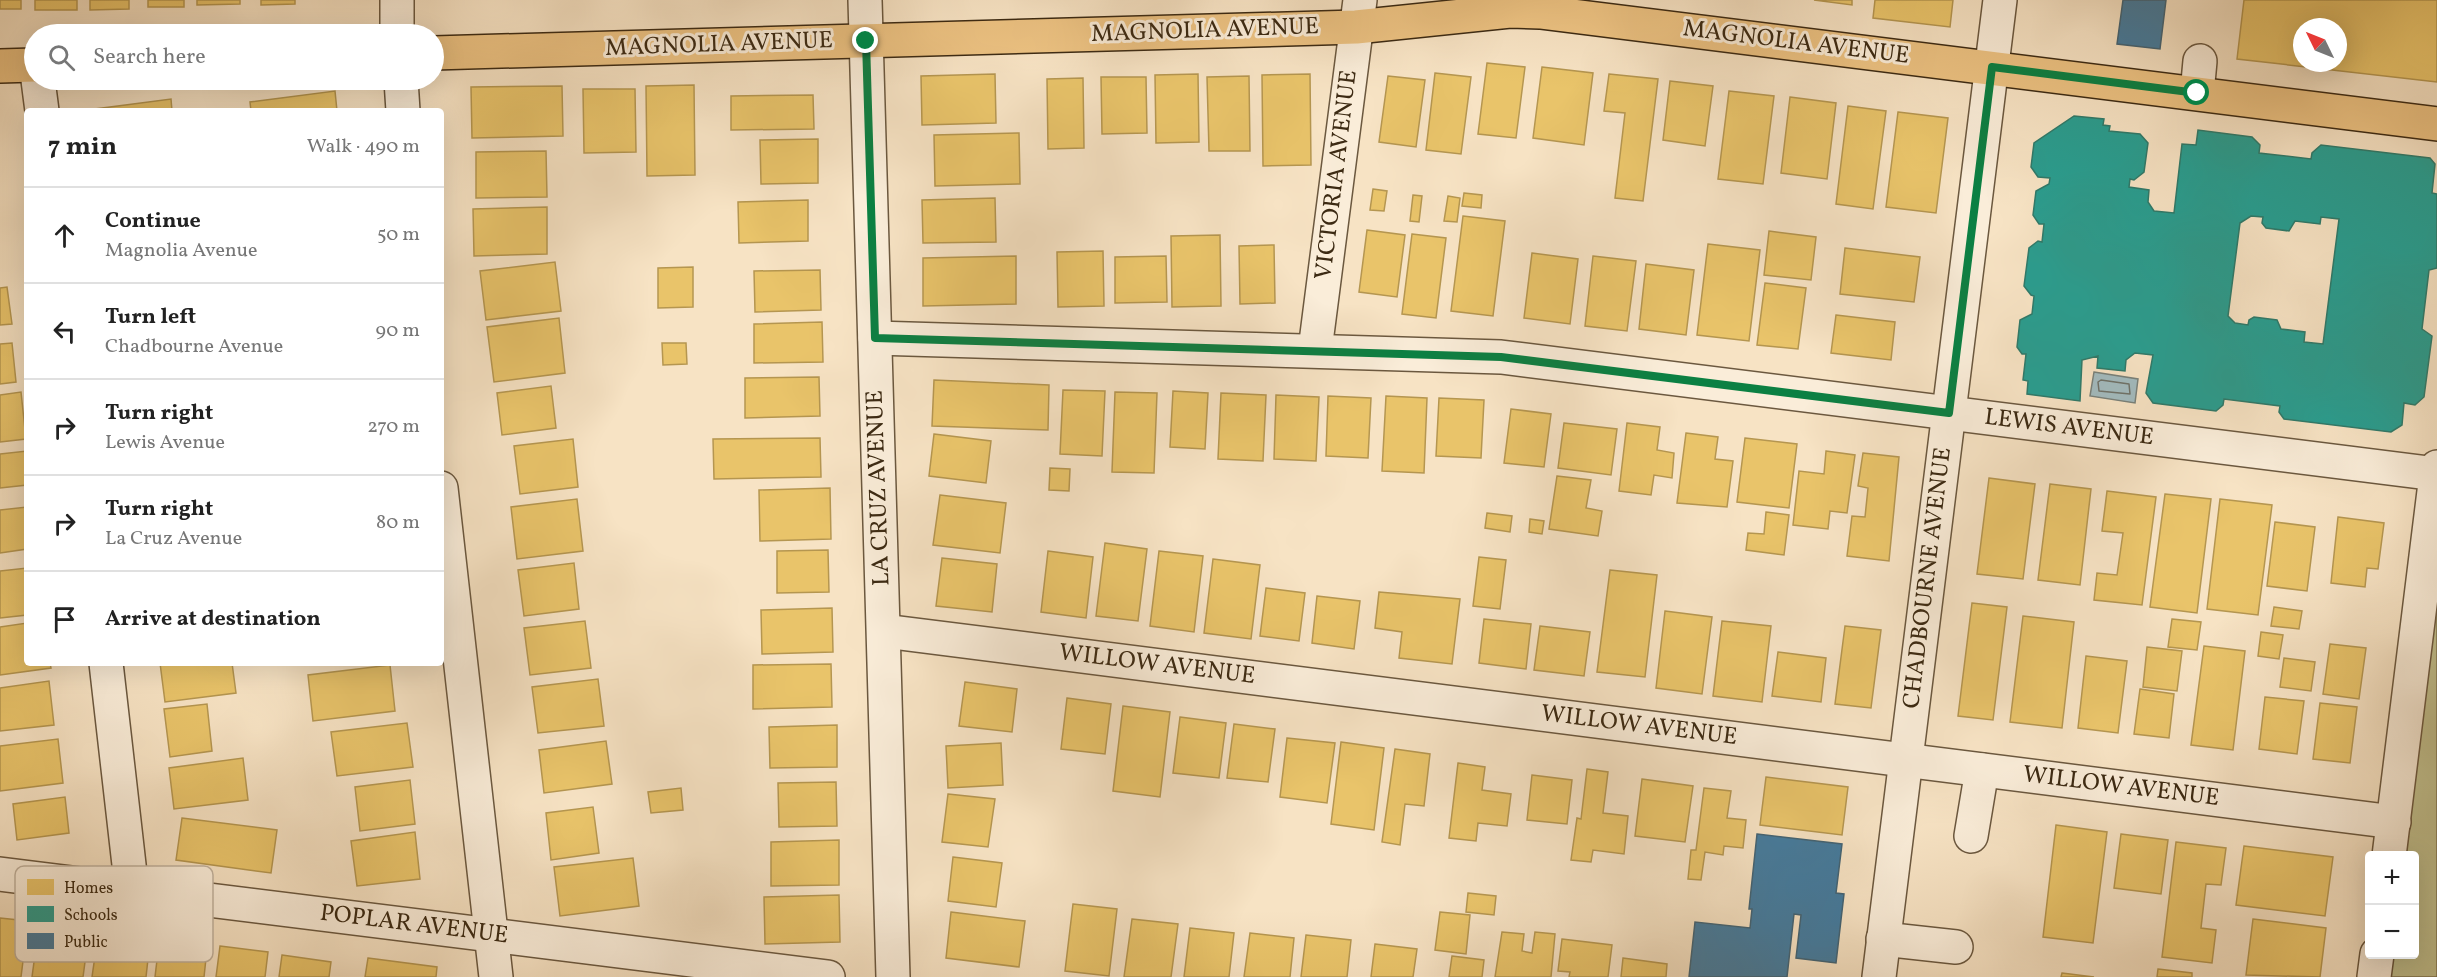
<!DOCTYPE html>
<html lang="en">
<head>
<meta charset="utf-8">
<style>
	:root { --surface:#fff; --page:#f2f2f2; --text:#222; --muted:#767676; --line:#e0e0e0 }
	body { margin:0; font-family:Vollkorn,serif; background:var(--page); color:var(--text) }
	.controls { position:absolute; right:18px; bottom:18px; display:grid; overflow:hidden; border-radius:6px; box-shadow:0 6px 24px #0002 }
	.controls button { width:54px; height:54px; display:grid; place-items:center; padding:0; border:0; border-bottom:2px solid var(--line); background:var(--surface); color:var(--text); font:30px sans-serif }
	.compass { position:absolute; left:2293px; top:18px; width:54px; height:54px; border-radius:50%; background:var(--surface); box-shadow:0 6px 24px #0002; rotate:313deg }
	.stop { position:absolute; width:18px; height:18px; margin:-14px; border:4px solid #0b8043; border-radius:50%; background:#fff }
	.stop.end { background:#0b8043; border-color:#fff; box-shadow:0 2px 6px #0008 }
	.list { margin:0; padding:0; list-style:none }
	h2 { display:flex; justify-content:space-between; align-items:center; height:78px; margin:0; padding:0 24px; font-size:26px }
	h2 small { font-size:20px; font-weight:400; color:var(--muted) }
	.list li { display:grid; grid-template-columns:39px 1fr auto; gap:18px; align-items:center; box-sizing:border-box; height:96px; padding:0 24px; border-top:2px solid var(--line) }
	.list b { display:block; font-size:22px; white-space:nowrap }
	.list p { margin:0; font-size:20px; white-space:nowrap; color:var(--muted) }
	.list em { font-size:20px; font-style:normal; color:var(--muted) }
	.icon { flex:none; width:33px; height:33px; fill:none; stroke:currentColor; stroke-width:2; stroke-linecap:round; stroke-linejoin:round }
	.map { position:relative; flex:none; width:2437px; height:977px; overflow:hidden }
	.search { position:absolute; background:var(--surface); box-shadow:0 6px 24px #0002; left:24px; top:24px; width:420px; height:66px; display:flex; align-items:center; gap:15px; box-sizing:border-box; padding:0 21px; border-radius:33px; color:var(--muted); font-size:22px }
	.panel { position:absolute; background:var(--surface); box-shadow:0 6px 24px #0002; left:24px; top:108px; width:420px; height:558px; border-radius:6px }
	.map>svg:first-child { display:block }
</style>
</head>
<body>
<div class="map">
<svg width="2437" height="977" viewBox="0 0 2437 977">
	<rect width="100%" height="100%" fill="#f7e3c4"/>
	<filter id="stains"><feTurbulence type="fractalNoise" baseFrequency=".00333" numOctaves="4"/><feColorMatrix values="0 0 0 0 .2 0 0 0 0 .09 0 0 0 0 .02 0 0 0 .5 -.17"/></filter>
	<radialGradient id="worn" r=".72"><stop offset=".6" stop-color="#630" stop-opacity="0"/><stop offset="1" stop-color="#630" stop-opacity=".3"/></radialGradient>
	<path fill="#c2c290" stroke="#7f7652" stroke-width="1.5" d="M2437 474V977H2374L2377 955 2414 954V856L2389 855Z"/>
	<path fill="#a2bbbf" stroke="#79817a" stroke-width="1.5" d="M2094 372 2138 379 2135 403 2090 396Z"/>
	<g fill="#e9c46a" stroke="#b59650" stroke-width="1.5" fill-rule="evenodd">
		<rect x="0" y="0" width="21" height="9"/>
		<rect x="35" y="0" width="42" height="10"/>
		<path d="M90 0H129V9L90 10Z"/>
		<rect x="148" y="0" width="36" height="7"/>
		<path d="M197 0H240V4L197 5Z"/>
		<path d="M261 0H295V4L261 5Z"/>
		<path d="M1814 0H1852V5Z"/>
		<path d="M1875 0H1953L1950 27 1873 18Z"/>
		<path d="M2244 0H2437V82L2237 59ZM2302 27H2338V63H2302Z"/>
		<path d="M1487 63 1525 67 1516 138 1478 134Z"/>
		<path d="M1542 67 1593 73 1584 145 1533 138Z"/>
		<path d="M1435 73 1471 77 1461 154 1426 150Z"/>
		<path d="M995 74 996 123 922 125 921 76Z"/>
		<path d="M1198 74 1199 142 1156 143 1155 75Z"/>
		<path d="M1310 74 1311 165 1263 166 1262 75Z"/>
		<path d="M1609 74 1658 79 1643 201 1615 198 1625 113 1604 111Z"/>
		<path d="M1249 76 1250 151H1209L1207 77Z"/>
		<path d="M1388 76 1425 80 1416 147 1379 142Z"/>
		<path d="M1101 77H1146L1147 133 1102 134Z"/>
		<path d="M1083 78 1084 148 1048 149 1047 79Z"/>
		<path d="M1670 81 1713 86 1705 146 1663 140Z"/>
		<path d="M694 85 695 175 647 176 646 86Z"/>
		<path d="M562 86 563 136 472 138 471 87Z"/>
		<path d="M583 89H635L636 152 584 153Z"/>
		<path d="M335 91 337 111H251L250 102Z"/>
		<path d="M1729 91 1774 96 1763 184 1718 179Z"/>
		<path d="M813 95 814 129 731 130V96Z"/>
		<path d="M1790 97 1836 103 1827 179 1781 173Z"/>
		<path d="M171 99 172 111H95V109Z"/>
		<path d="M1848 106 1886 111 1873 209 1836 204Z"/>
		<path d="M1898 112 1948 118 1936 213 1886 207Z"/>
		<path d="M1019 133 1020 184 935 186 934 135Z"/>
		<path d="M818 139V183L761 184 760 140Z"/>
		<path d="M546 151 547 197 476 198V152Z"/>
		<path d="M1373 189 1387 191 1384 211 1370 210Z"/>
		<path d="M1464 193 1482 195 1481 208 1462 206Z"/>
		<path d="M1413 195 1422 196 1419 222 1410 221Z"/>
		<path d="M1448 196 1460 198 1457 222 1444 221Z"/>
		<path d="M995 198 996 242 923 243 922 200Z"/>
		<path d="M808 200V241L739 243 738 202Z"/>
		<path d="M547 207V254L474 256 473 209Z"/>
		<path d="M1463 216 1505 221 1493 316 1451 311Z"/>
		<path d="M1367 230 1405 235 1397 297 1359 292Z"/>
		<path d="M1769 231 1816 237 1811 280 1764 275Z"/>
		<path d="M1412 234 1446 238 1436 318 1402 314Z"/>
		<path d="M1220 235 1221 306 1172 307 1171 236Z"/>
		<path d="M1708 244 1760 250 1749 341 1697 335Z"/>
		<path d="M1274 245 1275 303 1240 304 1239 246Z"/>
		<path d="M1845 248 1920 257 1914 302 1840 294Z"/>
		<path d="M1103 251 1104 306 1058 307 1057 252Z"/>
		<path d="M1532 253 1578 259 1570 324 1524 318Z"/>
		<path d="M1016 256V304L923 306V258Z"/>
		<path d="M1166 256 1167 302 1115 303V257Z"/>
		<path d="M1593 256 1636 261 1627 331 1585 326Z"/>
		<path d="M555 262 561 311 486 320 480 271Z"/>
		<path d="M1646 264 1694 270 1686 335 1639 329Z"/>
		<path d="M693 267V307L658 308V268Z"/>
		<path d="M820 270 821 310 755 312 754 271Z"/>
		<path d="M1765 283 1806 288 1798 349 1757 345Z"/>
		<path d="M7 287 12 324 0 325V288Z"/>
		<path d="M1836 315 1895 322 1891 360 1831 353Z"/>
		<path d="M559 318 565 373 494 382 487 327Z"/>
		<path d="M822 322 823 362 754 363V324Z"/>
		<path d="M12 343 16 382 0 384V344Z"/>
		<path d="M662 343H686L687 364 663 365Z"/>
		<path d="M819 377 820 416 745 418V378Z"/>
		<path d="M934 380 1049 385 1048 430 932 426Z"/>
		<path d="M551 386 556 428 502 435 497 393Z"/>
		<path d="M1063 390 1105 391 1102 456 1060 454Z"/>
		<path d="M1173 391 1208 393 1205 449 1170 447Z"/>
		<path d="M21 392 26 439 0 442V395Z"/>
		<path d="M1115 392 1157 393 1154 473 1112 472Z"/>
		<path d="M1221 393 1266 395 1263 461 1218 459Z"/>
		<path d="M1276 395 1319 397 1316 461 1274 459Z"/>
		<path d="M1328 396 1371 398 1368 458 1326 456Z"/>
		<path d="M1386 396 1427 398 1424 473 1382 471Z"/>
		<path d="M1439 398 1484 400 1481 458 1436 456Z"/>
		<path d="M1511 409 1551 414 1544 467 1504 463Z"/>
		<path d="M1564 423 1617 429 1611 475 1558 468Z"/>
		<path d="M1627 423 1660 427 1657 450 1674 453 1672 478 1654 475 1651 495 1619 491Z"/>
		<path d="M1686 433 1718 437 1715 459 1733 461 1727 507 1677 503Z"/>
		<path d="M934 434 991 441 986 483 929 476Z"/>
		<path d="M820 438 821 477 714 479 713 439Z"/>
		<path d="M1745 438 1797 444 1789 508 1737 502Z"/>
		<path d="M573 439 578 487 520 494 514 446Z"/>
		<path d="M27 451V485L0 488V454Z"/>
		<path d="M1826 451 1855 455 1847 513 1830 511 1828 529 1793 525 1799 471 1824 474Z"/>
		<path d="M1863 453 1899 457 1889 561 1847 556 1852 516 1865 517 1868 488 1858 486Z"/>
		<path d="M1050 468 1070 469 1069 491 1049 490Z"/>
		<path d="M1557 476 1591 480 1586 508 1602 511 1598 536 1549 529Z"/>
		<path d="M1989 478 2035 484 2023 579 1977 574Z"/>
		<path d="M2050 484 2091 489 2080 585 2038 580Z"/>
		<path d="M830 488 831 539 760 541 759 490Z"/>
		<path d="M2107 491 2156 497 2142 605 2094 600 2097 573 2117 575 2123 533 2102 531Z"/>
		<path d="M2165 494 2211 499 2197 613 2150 607Z"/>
		<path d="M940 495 1006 503 1000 553 933 545Z"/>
		<path d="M577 499 583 551 517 559 511 507Z"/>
		<path d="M2220 499 2272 505 2258 615 2207 609Z"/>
		<path d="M27 507V549L0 553V510Z"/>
		<path d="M1766 512 1789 515 1784 555 1746 550 1748 533 1764 534Z"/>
		<path d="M1487 513 1512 516 1510 532 1485 528Z"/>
		<path d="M2338 517 2384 523 2378 569 2367 568 2365 587 2331 583Z"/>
		<path d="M1530 519 1544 521 1542 534 1529 532Z"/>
		<path d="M2275 522 2315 527 2307 591 2267 586Z"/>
		<path d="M1105 543 1147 549 1138 621 1096 616Z"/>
		<path d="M828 550 829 592 777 593V551Z"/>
		<path d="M1048 551 1093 557 1086 618 1041 612Z"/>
		<path d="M1159 551 1203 556 1194 632 1150 626Z"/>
		<path d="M1479 557 1506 560 1500 609 1473 606Z"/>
		<path d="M942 558 997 564 992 612 936 606Z"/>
		<path d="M1213 559 1260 565 1251 639 1204 633Z"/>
		<path d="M574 563 579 609 524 616 518 570Z"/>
		<path d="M27 568V615L0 618V571Z"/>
		<path d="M1610 570 1657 575 1645 677 1597 672Z"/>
		<path d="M1266 588 1305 593 1299 641 1260 636Z"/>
		<path d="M1379 592 1460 599 1452 664 1399 658 1402 632 1375 628Z"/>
		<path d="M1317 596 1360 601 1354 649 1312 643Z"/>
		<path d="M1972 603 2007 607 1993 720 1958 716Z"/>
		<path d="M2274 607 2302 611 2299 629 2271 626Z"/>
		<path d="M832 608 833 652 762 654 761 610Z"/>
		<path d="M1665 611 1712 617 1702 694 1656 688Z"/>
		<path d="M2023 616 2074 622 2062 728 2010 722Z"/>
		<path d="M1484 619 1531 624 1526 669 1479 663Z"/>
		<path d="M2172 619 2201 622 2197 650 2168 647Z"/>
		<path d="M585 621 591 668 530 675 524 628Z"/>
		<path d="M1722 621 1771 626 1762 702 1713 696Z"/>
		<path d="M27 623V663H50L51 668 0 675V627Z"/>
		<path d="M1540 626 1590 632 1584 676 1534 670Z"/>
		<path d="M1845 626 1881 630 1871 708 1835 704Z"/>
		<path d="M2261 632 2283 635 2279 659 2258 656Z"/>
		<path d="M2330 644 2366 648 2359 699 2323 694Z"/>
		<path d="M2204 646 2245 651 2233 750 2191 745Z"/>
		<path d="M2147 647 2182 651 2177 691 2143 687Z"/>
		<path d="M1778 652 1826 658 1821 702 1772 696Z"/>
		<path d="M2086 656 2127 661 2118 733 2078 728Z"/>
		<path d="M2284 658 2315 662 2311 691 2280 687Z"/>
		<path d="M160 663H232L236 693 165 702Z"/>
		<path d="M831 664 832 707 753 709V665Z"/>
		<path d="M390 665 395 711 313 721 308 675Z"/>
		<path d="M598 679 604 726 538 733 532 687Z"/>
		<path d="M49 681 54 725 0 731V688Z"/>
		<path d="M965 682 1017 689 1012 732 959 726Z"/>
		<path d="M2140 689 2174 694 2169 738 2134 734Z"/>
		<path d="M2265 697 2304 701 2297 754 2259 749Z"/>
		<path d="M1067 698 1111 704 1105 754 1061 749Z"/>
		<path d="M2320 703 2357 707 2350 763 2313 759Z"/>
		<path d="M207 704 212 751 170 757 164 709Z"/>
		<path d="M1123 706 1170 712 1160 797 1113 791Z"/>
		<path d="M1180 717 1226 723 1219 778 1173 773Z"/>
		<path d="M407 723 413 767 337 776 331 732Z"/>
		<path d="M1234 724 1275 729 1268 782 1227 778Z"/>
		<path d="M837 725V767L770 768 769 727Z"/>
		<path d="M1287 738 1335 743 1327 803 1280 797Z"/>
		<path d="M58 739 63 783 0 791V746Z"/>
		<path d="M606 741 612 784 544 793 539 750Z"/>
		<path d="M1341 742 1384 748 1374 830 1331 824Z"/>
		<path d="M1001 743 1003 785 948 788 946 746Z"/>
		<path d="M1395 749 1430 754 1424 806 1405 804 1400 845 1382 842Z"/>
		<path d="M243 758 248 800 174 809 169 768Z"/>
		<path d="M1458 763 1485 767 1482 790 1511 794 1507 826 1478 823 1476 841 1449 838Z"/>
		<path d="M1587 769 1608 772 1603 813 1628 816 1624 854 1593 850 1591 862 1571 860 1577 818 1581 819Z"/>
		<path d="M1532 775 1572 780 1567 824 1527 820Z"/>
		<path d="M1766 777 1848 787 1842 835 1760 825Z"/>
		<path d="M1642 779 1693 786 1685 842 1635 836Z"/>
		<path d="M410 780 415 824 360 831 355 787Z"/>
		<path d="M836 782 837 826 779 827 778 783Z"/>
		<path d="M681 788 683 810 651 813 648 792Z"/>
		<path d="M1704 788 1731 791 1727 818 1746 820 1743 848 1724 846 1723 855 1705 852 1701 880 1688 879 1691 850H1696Z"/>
		<path d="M948 794 995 799 988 847 942 842Z"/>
		<path d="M65 797 69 833 17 840 13 804Z"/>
		<path d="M593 807 599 853 551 860 546 813Z"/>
		<path d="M182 818 277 830 271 873 176 860Z"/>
		<path d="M2056 825 2107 832 2093 943 2043 937Z"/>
		<path d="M415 832 420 879 357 886 351 841Z"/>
		<path d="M2121 834 2168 840 2161 894 2114 888Z"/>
		<path d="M839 840V885L771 886V842Z"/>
		<path d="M2176 842 2226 848 2221 885 2206 884 2201 928 2216 930 2212 963 2162 957Z"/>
		<path d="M2244 846 2333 857 2325 916 2236 905Z"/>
		<path d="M953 857 1002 863 996 907 948 901Z"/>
		<path d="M633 858 639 906 560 916 554 867Z"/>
		<path d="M1468 893 1496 896 1494 915 1466 912Z"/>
		<path d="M839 895 840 942 765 944 764 897Z"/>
		<path d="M1073 904 1117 909 1109 976 1065 971Z"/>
		<path d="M951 912 1025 921 1019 967 946 958Z"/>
		<path d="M1440 912 1470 915 1466 954 1435 950Z"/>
		<path d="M0 918 28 921 21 977H0Z"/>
		<path d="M1132 919 1178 924 1171 977H1124Z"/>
		<path d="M2253 919 2326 928 2320 977 2246 975Z"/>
		<path d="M39 925 89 932 83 977H32Z"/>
		<path d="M1190 928 1234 933 1229 977H1184Z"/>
		<path d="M1502 932 1524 934 1522 951 1532 953 1535 932 1555 934 1551 977H1495Z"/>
		<path d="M1250 933 1294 938 1290 977H1244Z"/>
		<path d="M98 935 150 941 146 977H92Z"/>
		<path d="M1306 935 1351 940 1347 977H1301Z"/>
		<path d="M1562 939 1612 945 1608 977H1569L1570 972 1558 971Z"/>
		<path d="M159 943 207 949 204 977H155Z"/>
		<path d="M1375 944 1417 949 1413 977H1371Z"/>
		<path d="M220 946 268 952 265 977H216Z"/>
		<path d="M282 955 331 962 329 977H279Z"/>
		<path d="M1452 956 1484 960 1482 977H1449Z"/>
		<path d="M368 958 437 967 436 977H365Z"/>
		<path d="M1623 958 1667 964 1666 977H1621Z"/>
		<path d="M2158 969 2192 973V977H2157Z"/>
		<path d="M2062 973 2094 977H2061Z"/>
	</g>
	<path fill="#2a9d8f" stroke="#2f7a6a" stroke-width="1.5" fill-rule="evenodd" d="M2074 116 2104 119 2103 125 2110 126 2109 131 2140 134 2148 143 2144 172 2134 180 2130 179 2129 187 2149 190 2148 202 2154 211 2174 213 2182 144 2196 145 2198 130 2252 137 2260 145 2259 153 2311 159 2312 153 2321 145 2430 158 2435 164 2432 193 2437 194V268L2429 270 2422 329 2432 336 2424 397 2415 405 2404 403 2402 425 2391 432 2284 419 2279 412 2280 406 2224 399 2223 405 2216 411 2153 403 2146 393 2153 355 2135 353 2126 360 2125 371 2097 368 2098 356 2082 360 2080 401 2027 394 2028 381 2023 380 2026 354H2022L2017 347 2020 320 2032 314 2034 296 2031 295 2024 286 2029 248 2038 241 2042 242 2044 224H2039L2033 215 2036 191 2049 184 2050 178 2038 177 2031 167 2034 143ZM2251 216 2263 217 2262 223 2266 228 2289 231 2295 221 2320 224 2321 217 2339 219 2323 344 2304 342 2305 332 2281 329 2277 320 2254 317 2249 320 2248 325 2235 323 2228 316 2240 223Z"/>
	<g fill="#457b9d" stroke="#426374" stroke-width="1.5">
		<path d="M2123 0H2166L2160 49 2117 44Z"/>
		<path d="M1757 834 1842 844 1836 893 1844 894 1836 963 1796 958 1801 915 1794 914 1787 977H1689L1695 922 1750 928 1752 909H1749Z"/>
	</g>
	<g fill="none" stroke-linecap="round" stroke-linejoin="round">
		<path stroke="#6f7269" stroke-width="1.5" d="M2101 380 2129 384 2130 394 2099 391 2098 382Z"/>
		<g stroke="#6b583f" stroke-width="36">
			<g id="minor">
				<path d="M397 0V34"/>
				<path d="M865 0 893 977"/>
				<path d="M38 80 42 111"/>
				<path d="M401 80 403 111"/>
				<path d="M2197 93 2200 61"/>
				<path d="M875 338 1501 357 2436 474"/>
				<path d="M1315 350 1360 0"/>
				<path d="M441 488 496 977"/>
				<path d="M884 631 2394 822"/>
				<path d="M106 663 132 891"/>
				<path d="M1971 836 1982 770"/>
				<path d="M2389 856 2437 467"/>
				<path d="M0 874 828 977"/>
				<path d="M1883 939 1956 947"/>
				<path d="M1879 977 2000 0"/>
				<path d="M2374 977 2377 954"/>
			</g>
		</g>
		<g stroke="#3c2a13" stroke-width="36">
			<g id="major">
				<path d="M434 53 1356 27 1510 11 1540 12 2437 124"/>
				<path d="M0 66 34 65"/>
			</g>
		</g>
		<use href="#minor" stroke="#faedd9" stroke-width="33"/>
		<use href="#major" stroke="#ecc282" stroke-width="33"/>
	</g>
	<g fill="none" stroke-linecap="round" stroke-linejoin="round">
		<path stroke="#0b8043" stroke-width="8" d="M866 41 875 338 1501 357 1949 413 1992 67 2197 93"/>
	</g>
	<g text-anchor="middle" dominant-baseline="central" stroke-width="6" stroke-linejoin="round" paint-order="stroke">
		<g font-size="24" fill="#3c2a13" stroke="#faedd9">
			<text transform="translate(1205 31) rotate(-2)">MAGNOLIA AVENUE</text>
			<text transform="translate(1796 43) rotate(7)">MAGNOLIA AVENUE</text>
			<text transform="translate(719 45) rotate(-2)">MAGNOLIA AVENUE</text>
			<text transform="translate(1337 175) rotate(-83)">VICTORIA AVENUE</text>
			<text transform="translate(2069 428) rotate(7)">LEWIS AVENUE</text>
			<text transform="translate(879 488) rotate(-92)">LA CRUZ AVENUE</text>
			<text transform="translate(1928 578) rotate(-83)">CHADBOURNE AVENUE</text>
			<text transform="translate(1157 665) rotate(7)">WILLOW AVENUE</text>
			<text transform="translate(1639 726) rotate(7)">WILLOW AVENUE</text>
			<text transform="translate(2121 787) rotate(7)">WILLOW AVENUE</text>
			<text transform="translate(414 925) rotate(7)">POPLAR AVENUE</text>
		</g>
	</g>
	<rect x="15" y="866" width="198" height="96" rx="9" fill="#faedd9" stroke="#c1b29e" stroke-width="1.5"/>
	<rect x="27" y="879" width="27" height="16" fill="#e9c46a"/>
	<rect x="27" y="906" width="27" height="16" fill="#2a9d8f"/>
	<rect x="27" y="933" width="27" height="16" fill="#457b9d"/>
	<g font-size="16" fill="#3c2a13">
		<text x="64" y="893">Homes</text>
		<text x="64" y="920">Schools</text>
		<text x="64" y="947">Public</text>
	</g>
	<rect width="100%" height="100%" filter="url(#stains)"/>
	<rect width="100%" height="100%" fill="url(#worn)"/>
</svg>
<div class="controls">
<button>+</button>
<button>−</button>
</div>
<svg class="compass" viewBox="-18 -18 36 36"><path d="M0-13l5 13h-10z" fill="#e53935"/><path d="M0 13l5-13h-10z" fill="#767676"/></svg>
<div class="stop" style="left:2197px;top:93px"></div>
<div class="stop end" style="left:866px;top:41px"></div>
<div class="search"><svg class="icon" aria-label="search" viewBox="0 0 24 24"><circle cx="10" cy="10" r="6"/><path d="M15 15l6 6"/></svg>Search here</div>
<section class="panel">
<h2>7 min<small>Walk · 490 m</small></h2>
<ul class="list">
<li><svg class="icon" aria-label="ahead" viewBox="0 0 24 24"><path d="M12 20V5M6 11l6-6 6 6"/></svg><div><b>Continue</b><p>Magnolia Avenue</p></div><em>50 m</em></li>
<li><svg class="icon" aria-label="left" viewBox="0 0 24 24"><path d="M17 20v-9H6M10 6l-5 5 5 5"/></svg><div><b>Turn left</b><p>Chadbourne Avenue</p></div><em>90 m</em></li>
<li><svg class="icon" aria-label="right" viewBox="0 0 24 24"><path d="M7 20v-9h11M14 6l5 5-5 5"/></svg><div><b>Turn right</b><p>Lewis Avenue</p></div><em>270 m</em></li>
<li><svg class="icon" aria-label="right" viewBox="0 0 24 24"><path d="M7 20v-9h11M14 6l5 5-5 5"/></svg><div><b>Turn right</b><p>La Cruz Avenue</p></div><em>80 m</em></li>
<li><svg class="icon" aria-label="arrive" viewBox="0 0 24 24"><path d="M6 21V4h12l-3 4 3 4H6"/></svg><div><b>Arrive at destination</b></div></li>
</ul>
</section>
</div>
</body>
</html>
